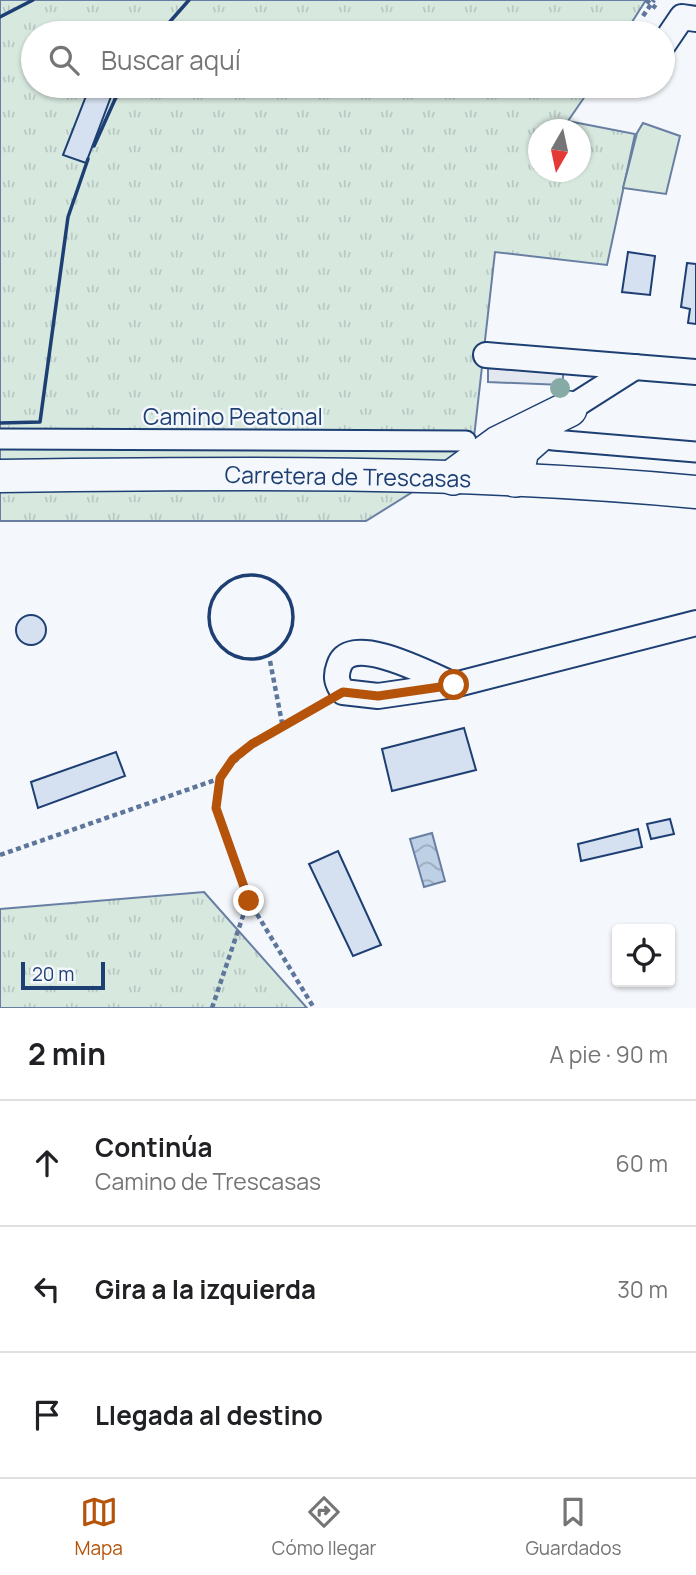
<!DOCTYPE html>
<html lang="es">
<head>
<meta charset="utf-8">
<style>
	:root { --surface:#fff; --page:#f2f2f2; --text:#202124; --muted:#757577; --line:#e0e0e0; --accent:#b45309 }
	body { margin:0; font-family:Manrope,sans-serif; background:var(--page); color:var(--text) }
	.controls { position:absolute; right:21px; bottom:21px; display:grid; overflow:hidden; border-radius:7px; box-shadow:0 2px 5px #0004 }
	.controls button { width:63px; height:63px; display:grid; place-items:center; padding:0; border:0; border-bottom:2px solid var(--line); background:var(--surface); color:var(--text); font:35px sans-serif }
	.compass { position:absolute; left:528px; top:119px; width:63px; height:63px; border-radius:50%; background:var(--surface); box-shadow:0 2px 5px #0004; rotate:189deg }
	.scale { position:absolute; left:21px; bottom:18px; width:84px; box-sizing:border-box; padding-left:7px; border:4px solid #1d3f73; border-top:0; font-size:19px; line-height:24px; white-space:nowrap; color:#1d3f73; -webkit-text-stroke:5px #f4f7fb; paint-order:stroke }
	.stop { position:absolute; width:21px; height:21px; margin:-16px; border:5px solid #b45309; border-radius:50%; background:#fff }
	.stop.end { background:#b45309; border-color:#fff; box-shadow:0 2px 7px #0008 }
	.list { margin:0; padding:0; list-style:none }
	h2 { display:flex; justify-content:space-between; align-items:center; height:91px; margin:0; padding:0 28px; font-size:30px }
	h2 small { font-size:23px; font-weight:400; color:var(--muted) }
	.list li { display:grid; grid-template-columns:46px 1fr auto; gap:21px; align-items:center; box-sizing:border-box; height:126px; padding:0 28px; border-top:2px solid var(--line) }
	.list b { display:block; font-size:26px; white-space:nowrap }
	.list p { margin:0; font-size:23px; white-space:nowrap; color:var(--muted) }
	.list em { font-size:23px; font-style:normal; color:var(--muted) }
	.icon { flex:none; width:38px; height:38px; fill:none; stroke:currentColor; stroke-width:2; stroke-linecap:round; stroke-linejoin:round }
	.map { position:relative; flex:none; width:696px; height:1008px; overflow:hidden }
	.search { position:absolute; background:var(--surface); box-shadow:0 2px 5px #0004; left:21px; right:21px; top:21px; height:77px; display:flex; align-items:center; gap:18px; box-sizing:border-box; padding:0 24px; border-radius:38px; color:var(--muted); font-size:26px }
	.sheet { height:469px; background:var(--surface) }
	nav { display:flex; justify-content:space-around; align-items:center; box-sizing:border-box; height:98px; border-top:2px solid var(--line); background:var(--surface); font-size:19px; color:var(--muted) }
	nav a { display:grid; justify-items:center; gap:4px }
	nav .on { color:var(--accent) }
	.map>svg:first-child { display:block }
</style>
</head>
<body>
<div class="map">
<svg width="696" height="1008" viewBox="0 0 696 1008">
	<defs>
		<pattern id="grass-tufts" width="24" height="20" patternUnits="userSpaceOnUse" patternTransform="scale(1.75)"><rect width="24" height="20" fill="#d7e8df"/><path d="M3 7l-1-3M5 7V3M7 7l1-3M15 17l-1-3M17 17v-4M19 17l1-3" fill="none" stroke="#b8c8c3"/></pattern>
		<pattern id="water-waves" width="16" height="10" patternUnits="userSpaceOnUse" patternTransform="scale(1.75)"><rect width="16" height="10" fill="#bed0e5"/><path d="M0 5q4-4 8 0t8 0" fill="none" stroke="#9aaabe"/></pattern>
	</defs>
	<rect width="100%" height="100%" fill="#f4f7fb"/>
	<g fill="url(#grass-tufts)" stroke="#687fa3" stroke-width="2" fill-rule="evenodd">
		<path d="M0 0H646L625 33H33V86H592L568 121 635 134 607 265 495 252 472 455 366 521H0ZM538 130H580V172H538Z"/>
		<path d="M204 892 307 1008H0V909Z"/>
	</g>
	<path fill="#d7e8df" stroke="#687fa3" stroke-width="2" d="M643 123 680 136 666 194 623 188 637 133Z"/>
	<path fill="#e3e8f0" stroke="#687fa3" stroke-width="2" d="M488 368 563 371V385L488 382Z"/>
	<path fill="url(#water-waves)" stroke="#687fa3" stroke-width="2" d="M432 833 445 881 424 887 410 839Z"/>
	<g fill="#d5e0f0" stroke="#1d3f73" stroke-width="2">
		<path d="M90 86H115L86 163 63 155Z"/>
		<path d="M628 252 655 256 650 295 622 292Z"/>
		<path d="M687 263 696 264V324L688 323 690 309 681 307Z"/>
		<circle cx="31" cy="630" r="15"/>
		<path d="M464 728 476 770 392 791 382 749Z"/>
		<path d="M116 752 125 776 38 808 31 782Z"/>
		<path d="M670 819 674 834 651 839 647 824Z"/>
		<path d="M638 829 642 847 581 861 578 844Z"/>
		<path d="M338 851 381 945 353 956 309 864Z"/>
	</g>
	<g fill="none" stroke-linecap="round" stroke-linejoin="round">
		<g stroke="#1d3f73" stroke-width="23">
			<g id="pedestrian">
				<path d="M0 439 466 441"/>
				<path d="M553 440 696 452"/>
			</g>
		</g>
		<g stroke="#1d3f73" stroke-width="28">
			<g id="minor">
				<path d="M663 45 682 17 696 19"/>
				<path d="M486 355 696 372"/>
				<path d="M569 409 635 367"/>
				<path d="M454 685C432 676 350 631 339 666 335 677 337 683 343 692L378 696 454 685 696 623"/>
			</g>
		</g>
		<g stroke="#1d3f73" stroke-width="35">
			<path id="tertiary" d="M0 476C232 473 465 470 696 492"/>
		</g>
		<g stroke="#1d3f73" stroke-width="38">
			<g id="secondary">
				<path d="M453 477 498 444 569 409"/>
				<path d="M515 479 521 450 547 427"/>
			</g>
		</g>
		<g stroke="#5e769c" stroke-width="4.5" stroke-dasharray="5 3.5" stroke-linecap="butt">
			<path d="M646 0 656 8"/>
			<path d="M643 16 654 0"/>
			<path d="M270 661 283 728"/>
			<path d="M221 778 216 808 249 901 314 1008"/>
			<path d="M0 855 221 778C246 741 286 729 322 705"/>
			<path d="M212 1008 248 901"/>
		</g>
		<use href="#pedestrian" stroke="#f4f7fb" stroke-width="19"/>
		<use href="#minor" stroke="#f4f7fb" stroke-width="24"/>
		<use href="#tertiary" stroke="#f4f7fb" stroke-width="32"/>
		<use href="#secondary" stroke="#f4f7fb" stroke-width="35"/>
		<g stroke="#1d3f73" stroke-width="3.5">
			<path d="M0 17 33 0"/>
			<path d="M160 33 189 0"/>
			<path d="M94 146 121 86"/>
			<path d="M0 423 40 422 68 217 88 159"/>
			<circle cx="251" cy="617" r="42"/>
		</g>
	</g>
	<circle fill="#86aba6" cx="560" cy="388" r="10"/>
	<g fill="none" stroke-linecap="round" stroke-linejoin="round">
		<path stroke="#b45309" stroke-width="9" d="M249 901 216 808 220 778 233 759 252 744 343 692 378 696 454 685"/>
	</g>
	<g text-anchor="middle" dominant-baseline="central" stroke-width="5" stroke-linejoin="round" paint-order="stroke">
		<g font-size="23" fill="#1d3f73" stroke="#f4f7fb">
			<text x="233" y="416">Camino Peatonal</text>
			<text transform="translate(348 476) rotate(1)">Carretera de Trescasas</text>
		</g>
	</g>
</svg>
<div class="controls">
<button><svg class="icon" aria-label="locate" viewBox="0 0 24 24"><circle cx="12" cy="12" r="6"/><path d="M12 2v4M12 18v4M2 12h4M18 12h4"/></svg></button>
</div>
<svg class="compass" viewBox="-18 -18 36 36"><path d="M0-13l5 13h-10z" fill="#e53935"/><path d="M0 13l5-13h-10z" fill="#757577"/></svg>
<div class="scale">20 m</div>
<div class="stop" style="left:454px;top:685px"></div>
<div class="stop end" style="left:249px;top:901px"></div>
<div class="search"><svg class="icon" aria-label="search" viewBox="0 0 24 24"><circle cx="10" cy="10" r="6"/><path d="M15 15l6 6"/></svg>Buscar aquí</div>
</div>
<section class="sheet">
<h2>2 min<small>A pie · 90 m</small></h2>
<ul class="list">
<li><svg class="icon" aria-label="ahead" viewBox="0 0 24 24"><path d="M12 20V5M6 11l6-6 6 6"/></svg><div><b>Continúa</b><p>Camino de Trescasas</p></div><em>60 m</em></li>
<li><svg class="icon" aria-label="left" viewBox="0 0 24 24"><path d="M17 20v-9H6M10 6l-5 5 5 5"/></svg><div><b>Gira a la izquierda</b></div><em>30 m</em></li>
<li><svg class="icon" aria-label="arrive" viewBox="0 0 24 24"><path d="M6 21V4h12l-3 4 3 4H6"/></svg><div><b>Llegada al destino</b></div></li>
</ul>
</section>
<nav>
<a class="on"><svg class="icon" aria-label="map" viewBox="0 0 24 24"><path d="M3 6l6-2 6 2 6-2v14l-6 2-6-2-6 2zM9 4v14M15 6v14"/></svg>Mapa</a>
<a><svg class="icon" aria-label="directions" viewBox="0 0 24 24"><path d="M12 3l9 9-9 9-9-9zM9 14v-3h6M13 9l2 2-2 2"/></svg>Cómo llegar</a>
<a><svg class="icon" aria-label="saved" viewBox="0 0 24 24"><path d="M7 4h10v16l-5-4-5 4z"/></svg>Guardados</a>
</nav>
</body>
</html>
